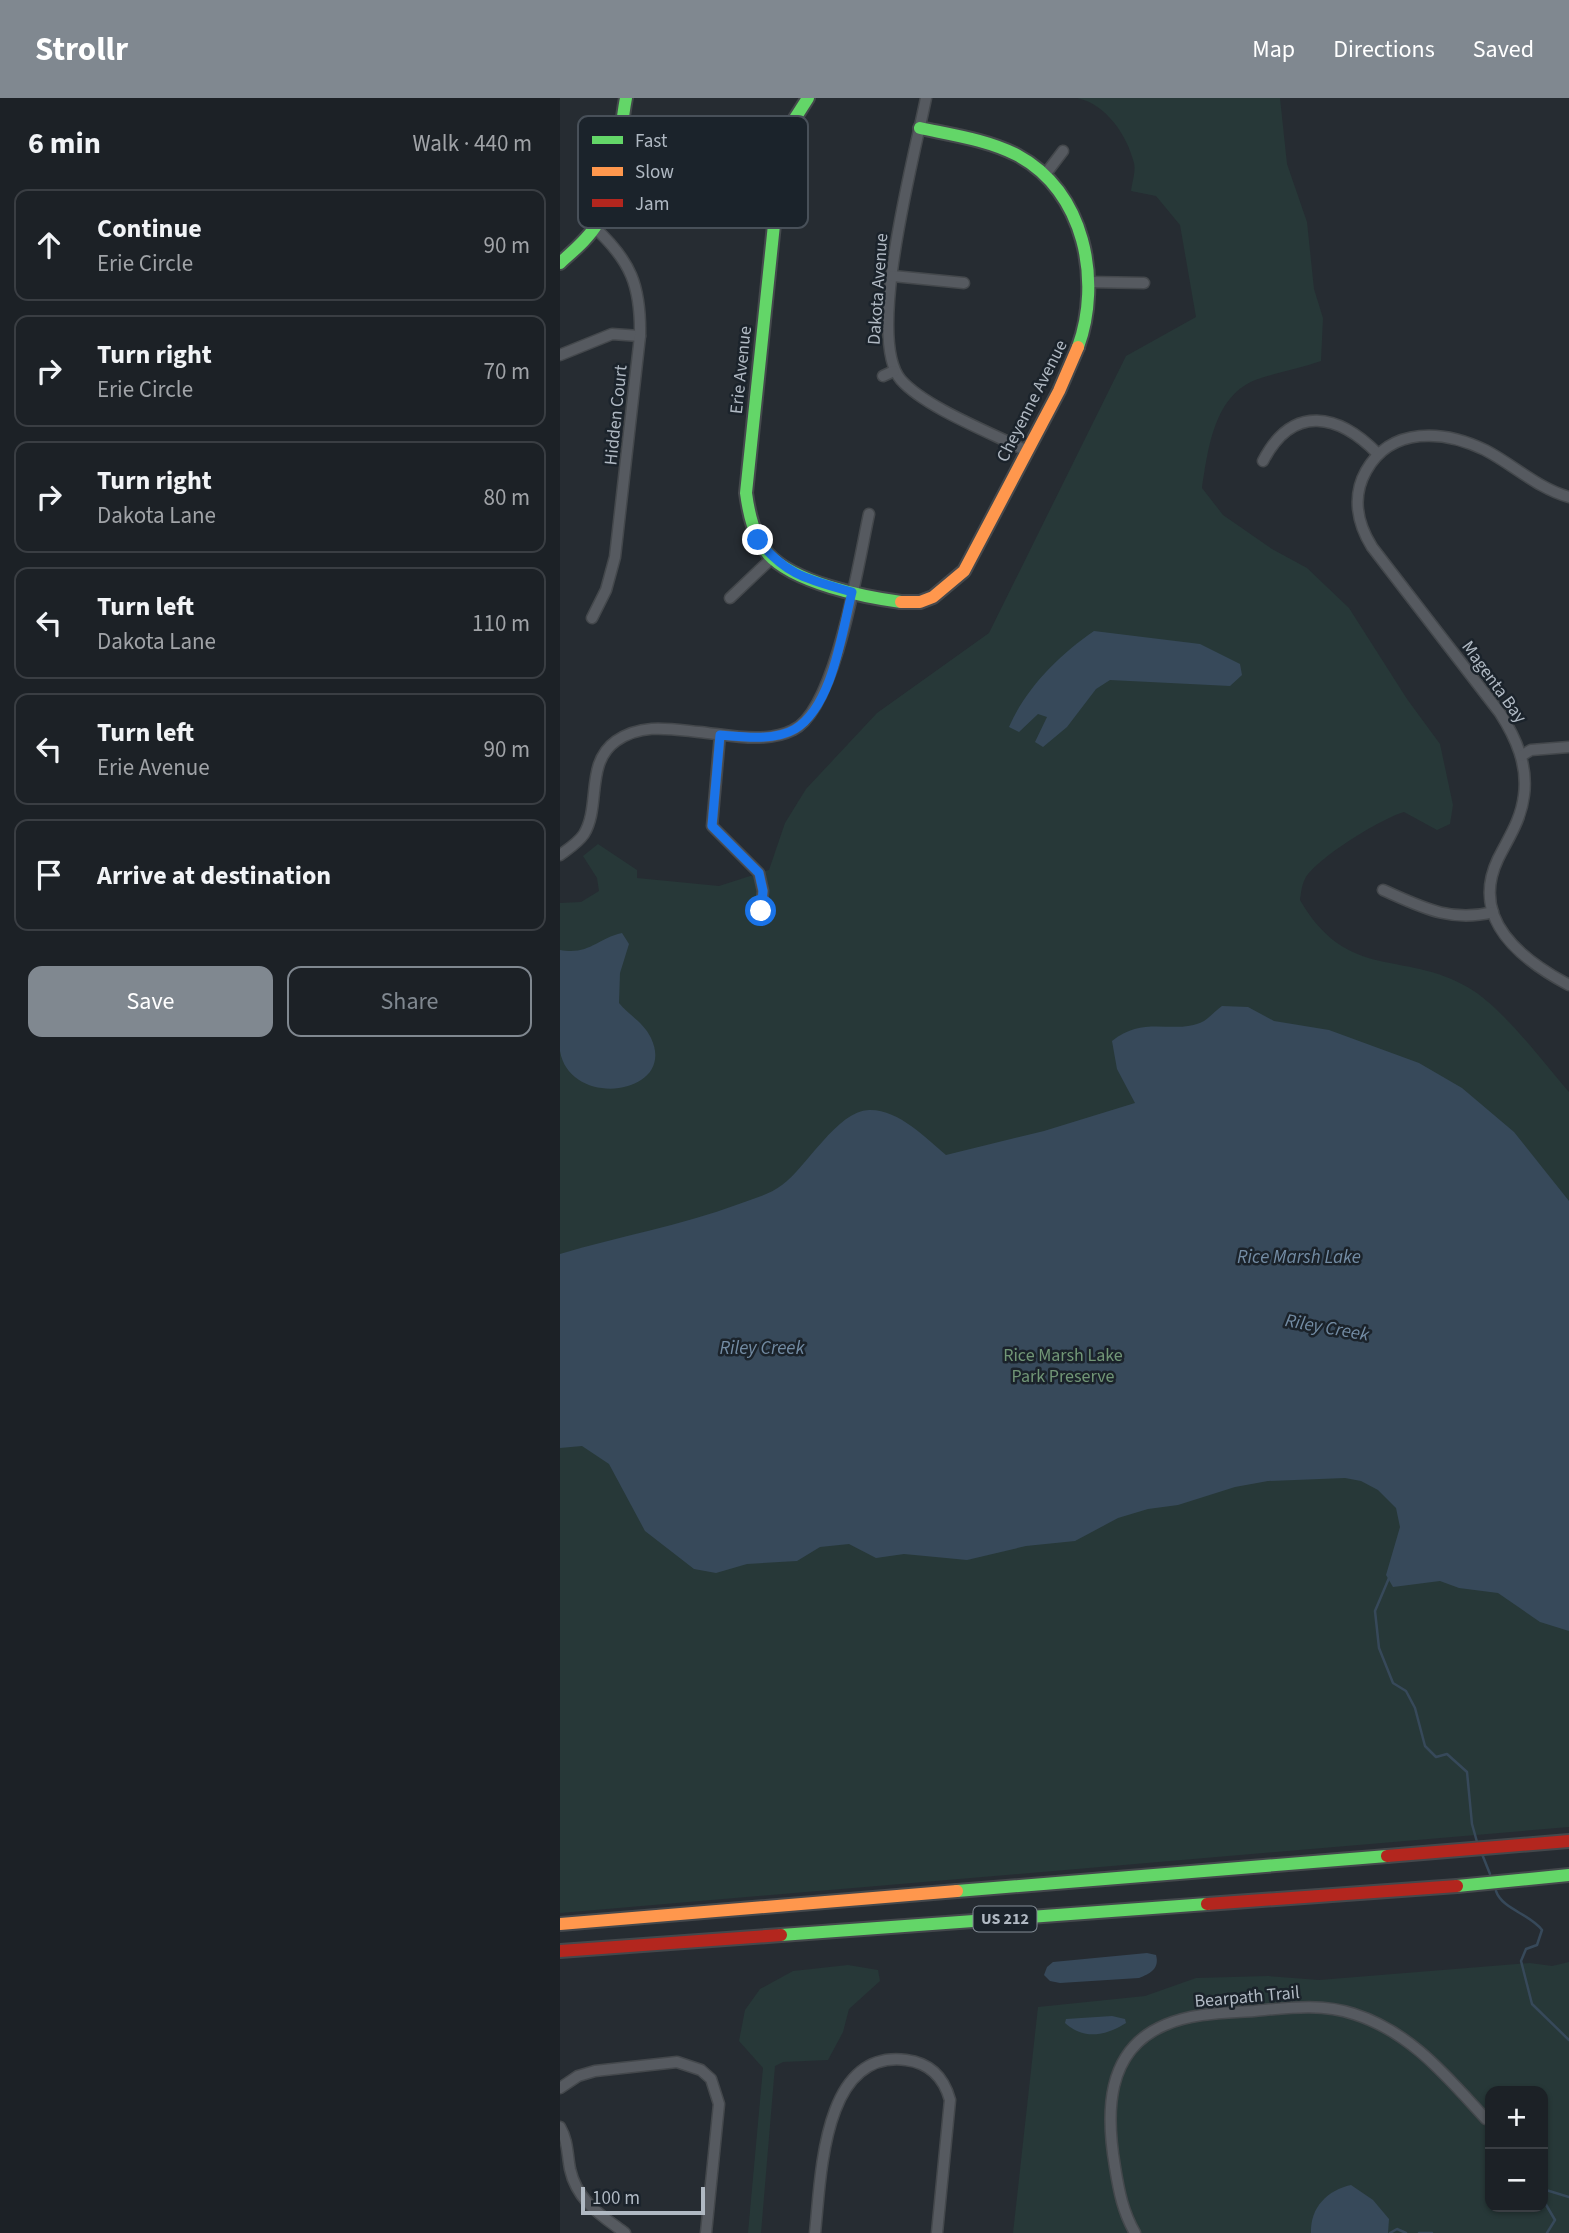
<!DOCTYPE html>
<html lang="en">
<head>
<meta charset="utf-8">
<style>
	:root { --surface:#1c2126; --page:#25292e; --text:#f1f3f6; --muted:#a0a3a7; --line:#3a3e43; --accent:#808890 }
	body { margin:0; font-family:"Source Sans 3",sans-serif; background:var(--page); color:var(--text) }
	.controls { position:absolute; right:21px; bottom:21px; display:grid; overflow:hidden; border-radius:14px; box-shadow:0 2px 5px #0004 }
	.controls button { width:63px; height:63px; display:grid; place-items:center; padding:0; border:0; border-bottom:2px solid var(--line); background:var(--surface); color:var(--text); font:35px sans-serif }
	.scale { position:absolute; left:21px; bottom:18px; width:124px; box-sizing:border-box; padding-left:7px; border:4px solid #b0b9c3; border-top:0; font-size:19px; line-height:24px; white-space:nowrap; color:#b0b9c3; -webkit-text-stroke:5px #1b232b; paint-order:stroke }
	.stop { position:absolute; width:21px; height:21px; margin:-16px; border:5px solid #1a73e8; border-radius:50%; background:#fff }
	.stop.end { background:#1a73e8; border-color:#fff; box-shadow:0 2px 7px #0008 }
	.list { margin:0; padding:0; list-style:none }
	h2 { display:flex; justify-content:space-between; align-items:center; height:91px; margin:0; padding:0 28px; font-size:30px }
	h2 small { font-size:23px; font-weight:400; color:var(--muted) }
	.list li { display:grid; grid-template-columns:46px 1fr auto; gap:21px; align-items:center; box-sizing:border-box; height:112px; margin:0 14px 14px; padding:0 14px; border:2px solid var(--line); border-radius:14px }
	.list b { display:block; font-size:26px; white-space:nowrap }
	.list p { margin:0; font-size:23px; white-space:nowrap; color:var(--muted) }
	.list em { font-size:23px; font-style:normal; color:var(--muted) }
	.actions { display:flex; gap:14px; padding:21px 28px }
	.actions a { flex:1; padding:16px 0; border:2px solid var(--accent); border-radius:14px; text-align:center; font-size:24px; color:var(--accent) }
	.actions .main { background:var(--accent); color:#fff }
	.icon { flex:none; width:38px; height:38px; fill:none; stroke:currentColor; stroke-width:2; stroke-linecap:round; stroke-linejoin:round }
	.map { position:relative; flex:none; width:1009px; height:2135px; overflow:hidden }
	header { display:flex; align-items:center; gap:42px; box-sizing:border-box; height:98px; padding:0 35px; background:var(--accent); color:#fff }
	header strong { font-size:33px }
	nav { display:flex; gap:38px; margin-inline-start:auto; font-size:24px }
	main { display:flex }
	aside { flex:1; background:var(--surface) }
	.map>svg:first-child { display:block }
</style>
</head>
<body>
<header>
<strong>Strollr</strong>
<nav><a>Map</a><a>Directions</a><a>Saved</a></nav>
</header>
<main>
<aside>
<h2>6 min<small>Walk · 440 m</small></h2>
<ul class="list">
<li><svg class="icon" aria-label="ahead" viewBox="0 0 24 24"><path d="M12 20V5M6 11l6-6 6 6"/></svg><div><b>Continue</b><p>Erie Circle</p></div><em>90 m</em></li>
<li><svg class="icon" aria-label="right" viewBox="0 0 24 24"><path d="M7 20v-9h11M14 6l5 5-5 5"/></svg><div><b>Turn right</b><p>Erie Circle</p></div><em>70 m</em></li>
<li><svg class="icon" aria-label="right" viewBox="0 0 24 24"><path d="M7 20v-9h11M14 6l5 5-5 5"/></svg><div><b>Turn right</b><p>Dakota Lane</p></div><em>80 m</em></li>
<li><svg class="icon" aria-label="left" viewBox="0 0 24 24"><path d="M17 20v-9H6M10 6l-5 5 5 5"/></svg><div><b>Turn left</b><p>Dakota Lane</p></div><em>110 m</em></li>
<li><svg class="icon" aria-label="left" viewBox="0 0 24 24"><path d="M17 20v-9H6M10 6l-5 5 5 5"/></svg><div><b>Turn left</b><p>Erie Avenue</p></div><em>90 m</em></li>
<li><svg class="icon" aria-label="arrive" viewBox="0 0 24 24"><path d="M6 21V4h12l-3 4 3 4H6"/></svg><div><b>Arrive at destination</b></div></li>
</ul>
<div class="actions"><a class="main">Save</a><a>Share</a></div>
</aside>
<div class="map">
<svg width="1009" height="2135" viewBox="0 0 1009 2135">
	<rect width="100%" height="100%" fill="#262c32"/>
	<g fill="#273838" fill-rule="evenodd">
		<path d="M517 0H720L727 66 747 124 754 191 763 220 761 263C741 270 719 274 698 281 654 296 648 351 642 390L663 417 712 451 747 470 789 510 847 601 880 646 893 707 890 726 877 732 844 714C822 720 755 761 745 781 742 786 741 795 740 802 788 885 844 851 909 890 943 910 982 963 1009 994V1729L0 1815V805L21 804 39 793 37 780 23 758 38 746 77 772V780L159 788 209 772 225 725 246 691 317 615 429 535 566 258 636 219 620 127 596 98 571 93C572 85 576 73 574 65 567 37 546 6 517 0Z"/>
		<path d="M1009 1864V2135H453L478 1909 585 1898 636 1880 708 1878 759 1882 970 1865 992 1868ZM930 1993H983V2109H930Z"/>
		<path d="M288 1867 318 1872 320 1883 289 1911 283 1934 268 1962 223 1964 215 1968 201 2135H188L203 1970 179 1943 185 1912 200 1891 233 1873Z"/>
	</g>
	<g fill="#37495a">
		<path d="M534 533 640 546 680 566 682 577 670 588 550 582 536 591 507 629 483 649 475 644 487 619 478 616 459 634 449 629C466 590 499 557 534 533Z"/>
		<path d="M62 835 69 846 60 875 59 905C70 918 84 925 91 940 118 997 10 1012 0 953 0 923 0 882 0 852 30 857 36 841 62 835Z"/>
		<path d="M662 908 688 909 714 923 769 932 859 965 902 990 954 1034 1009 1103V1533L980 1524 938 1495 899 1490 880 1483 833 1489 826 1477 840 1429 836 1410 818 1392 801 1383 785 1380 708 1383 675 1389 618 1407 588 1411 558 1420 515 1443 466 1448 407 1462 344 1456 316 1460 289 1446 260 1449 237 1463 187 1466 156 1475 134 1471 85 1433 49 1366 22 1348 0 1350V1156C60 1138 120 1128 179 1106 194 1100 209 1097 222 1087 247 1069 277 1013 309 1012 338 1011 366 1040 386 1057L484 1033 575 1005 557 971 552 943C585 916 615 938 644 923 650 919 656 912 662 908Z"/>
		<path d="M587 1855 596 1857C600 1871 589 1876 579 1880L500 1885 490 1883 484 1877 487 1869 493 1864Z"/>
		<path d="M552 1918 565 1921 566 1925C546 1938 523 1942 505 1925L506 1921Z"/>
		<path d="M791 2087 813 2102 829 2121 828 2135H751C750 2109 768 2092 791 2087Z"/>
	</g>
	<g fill="none" stroke-linecap="round" stroke-linejoin="round">
		<g stroke="#37495a" stroke-width="2.5">
			<path d="M829 1480 815 1513 819 1550 833 1585 846 1593 855 1610 865 1648 876 1659 887 1656 907 1674 912 1726 917 1744"/>
			<path d="M922 1756 930 1776"/>
			<path d="M936 1793C942 1811 970 1816 982 1832L977 1847 966 1851 961 1863 972 1906 1009 1942"/>
			<path d="M830 2135 837 2131 846 2135"/>
			<path d="M859 2135H872"/>
			<path d="M987 2135 995 2122 985 2105 986 2092 1009 2099"/>
		</g>
		<g stroke="#44484c" stroke-width="13">
			<g id="street">
				<path d="M366 0C355 56 305 240 341 282 366 310 432 335 467 353"/>
				<path d="M484 78 503 53"/>
				<path d="M333 178 404 185"/>
				<path d="M531 184 584 185"/>
				<path d="M0 257 52 236 80 238"/>
				<path d="M323 278 334 273"/>
				<path d="M703 363C733 305 779 316 818 356"/>
				<path d="M1009 399C977 390 954 367 925 352 884 332 831 328 806 373 792 398 797 425 812 449L940 615C956 640 968 667 964 697 961 722 949 739 938 761 909 822 962 862 1009 887"/>
				<path d="M170 500 212 460"/>
				<path d="M32 520 46 492 55 459 80 238C81 188 71 163 34 129"/>
				<path d="M160 637 152 728 199 775 203 793 201 813"/>
				<path d="M961 658 971 652 1009 649"/>
				<path d="M0 757C8 751 18 745 24 736 41 708 25 665 56 643 82 625 110 631 139 634 168 637 206 646 233 632 276 612 299 462 309 416"/>
				<path d="M823 792C861 809 891 825 933 814"/>
				<path d="M0 1990 18 1978 35 1973 117 1964 141 1972 151 1981 159 2006 146 2135"/>
				<path d="M0 2029C8 2043 7 2055 10 2071 17 2103 41 2117 65 2135"/>
				<path d="M255 2135C261 2080 262 1951 346 1962 370 1965 384 1980 390 2002L377 2135"/>
				<path d="M575 2135C563 2114 559 2094 555 2069 546 2016 545 1952 605 1927 632 1915 664 1915 694 1913 727 1910 762 1905 794 1916 851 1934 887 1979 926 2021"/>
			</g>
		</g>
		<g stroke="#44484c" stroke-width="16">
			<g id="fast">
				<path d="M248 0 225 36 222 50 186 395C189 417 194 439 208 456 234 485 304 499 341 504"/>
				<path d="M360 30C393 37 428 42 457 57 525 93 542 183 518 249"/>
				<path d="M0 165C13 153 28 141 37 126 60 91 58 40 66 0"/>
				<path d="M897 1788 1009 1777"/>
				<path d="M397 1793 827 1758"/>
				<path d="M221 1837 647 1806"/>
			</g>
		</g>
		<g stroke="#44484c" stroke-width="16">
			<g id="slow">
				<path d="M341 504H360L373 499 404 473 499 293 518 249"/>
				<path d="M0 1826 397 1793"/>
			</g>
		</g>
		<g stroke="#44484c" stroke-width="16">
			<g id="jam">
				<path d="M827 1758 1009 1743"/>
				<path d="M647 1806 897 1788"/>
				<path d="M0 1853 221 1837"/>
			</g>
		</g>
		<use href="#street" stroke="#565a60" stroke-width="10"/>
		<use href="#fast" stroke="#63d668" stroke-width="12"/>
		<use href="#slow" stroke="#ff974d" stroke-width="12"/>
		<use href="#jam" stroke="#b3261e" stroke-width="12"/>
	</g>
	<g fill="none" stroke-linecap="round" stroke-linejoin="round">
		<path stroke="#1a73e8" stroke-width="9" d="M198 442C226 478 250 482 292 494 282 533 273 608 235 631 215 643 183 639 160 637L152 728 199 775 203 793 201 813"/>
	</g>
	<g text-anchor="middle" dominant-baseline="central" stroke-width="5" stroke-linejoin="round" paint-order="stroke">
		<rect fill="#1b232b" stroke="#838c95" stroke-width="2" x="413.5" y="1808.5" width="63" height="25" rx="5"/>
		<g font-size="16" font-weight="bold" fill="#b0b9c3">
			<text x="445" y="1821">US 212</text>
		</g>
		<g font-size="18" fill="#b0b9c3" stroke="#1b232b">
			<text transform="translate(318 191) rotate(-86)">Dakota Avenue</text>
			<text transform="translate(181 272) rotate(-84)">Erie Avenue</text>
			<text transform="translate(472 303) rotate(-63)">Cheyenne Avenue</text>
			<text transform="translate(56 317) rotate(-84)">Hidden Court</text>
			<text transform="translate(934 584) rotate(54)">Magenta Bay</text>
			<text transform="translate(687 1899) rotate(-5)">Bearpath Trail</text>
		</g>
		<g font-size="18" fill="#719676" stroke="#1b232b">
			<text x="503" y="1257">Rice Marsh Lake<tspan x="503" dy="21">Park Preserve</tspan></text>
		</g>
		<g font-size="19" font-style="italic" fill="#738ca4" stroke="#1b232b">
			<text x="739" y="1159">Rice Marsh Lake</text>
			<text transform="translate(767 1230) rotate(10)">Riley Creek</text>
			<text x="202" y="1250">Riley Creek</text>
		</g>
	</g>
	<rect x="18" y="18" width="230" height="112" rx="10" fill="#1b232b" stroke="#485059" stroke-width="2"/>
	<rect x="32" y="38" width="31" height="8" fill="#63d668"/>
	<rect x="32" y="69" width="31" height="9" fill="#ff974d"/>
	<rect x="32" y="101" width="31" height="8" fill="#b3261e"/>
	<g font-size="19" fill="#b0b9c3">
		<text x="75" y="49">Fast</text>
		<text x="75" y="80">Slow</text>
		<text x="75" y="112">Jam</text>
	</g>
</svg>
<div class="controls">
<button>+</button>
<button>−</button>
</div>
<div class="scale">100 m</div>
<div class="stop" style="left:201px;top:813px"></div>
<div class="stop end" style="left:198px;top:442px"></div>
</div>
</main>
</body>
</html>
